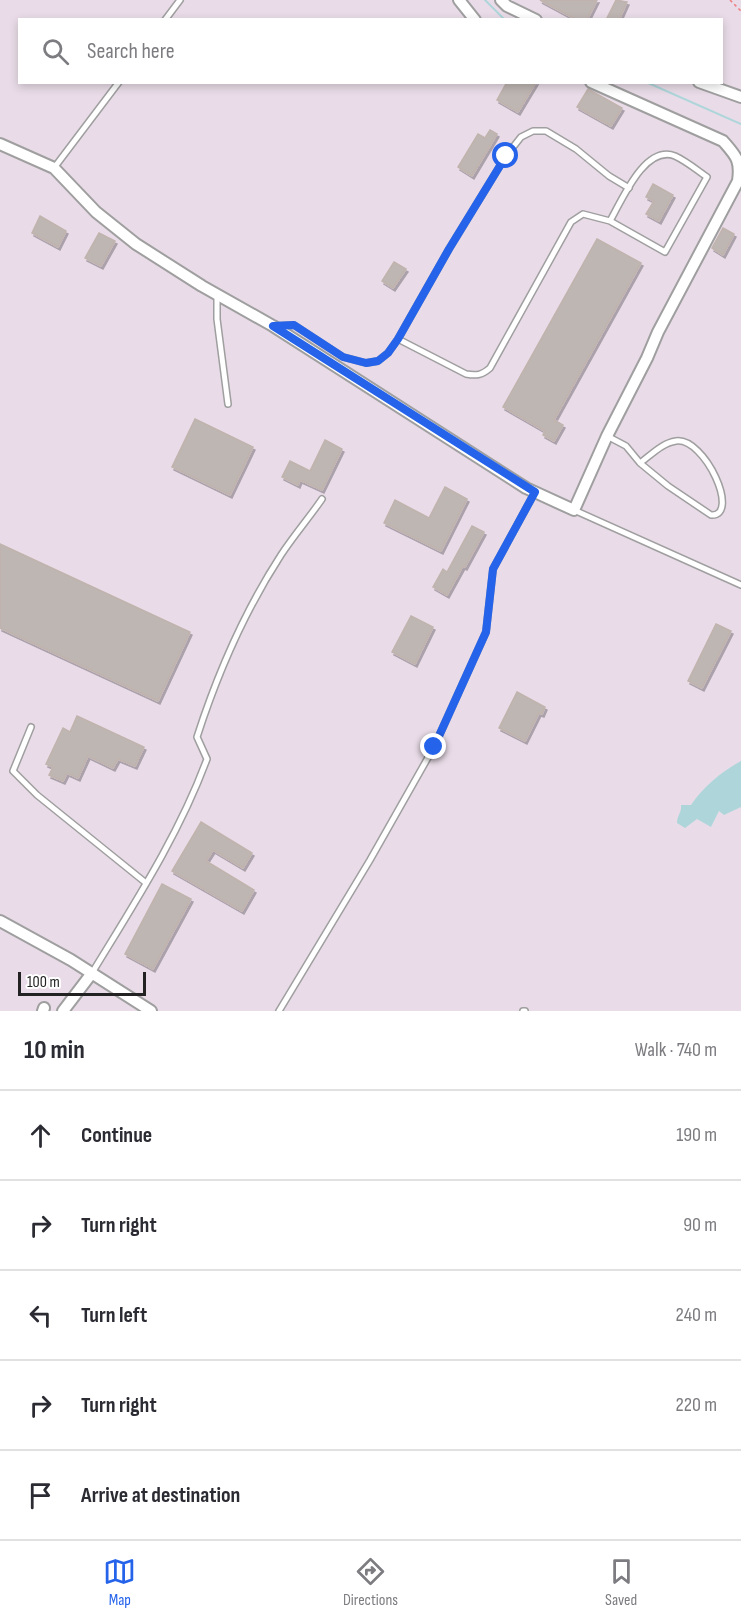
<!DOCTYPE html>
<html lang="en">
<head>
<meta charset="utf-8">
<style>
	:root { --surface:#fff; --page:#f7f7f7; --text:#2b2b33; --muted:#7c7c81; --line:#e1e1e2; --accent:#2563eb }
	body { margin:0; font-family:"Sofia Sans Condensed",sans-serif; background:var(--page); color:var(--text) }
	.scale { position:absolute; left:18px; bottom:15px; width:128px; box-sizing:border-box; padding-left:6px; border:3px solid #222; border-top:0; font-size:16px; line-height:21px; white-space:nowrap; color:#222; -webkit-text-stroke:4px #fff; paint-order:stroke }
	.stop { position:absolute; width:18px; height:18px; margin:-14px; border:4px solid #2563eb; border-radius:50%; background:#fff }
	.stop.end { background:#2563eb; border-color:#fff; box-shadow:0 2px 6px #0008 }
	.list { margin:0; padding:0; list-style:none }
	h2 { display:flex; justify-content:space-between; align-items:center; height:78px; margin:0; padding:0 24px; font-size:26px }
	h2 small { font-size:20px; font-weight:400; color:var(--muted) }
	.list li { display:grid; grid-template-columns:39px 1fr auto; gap:18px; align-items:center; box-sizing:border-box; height:90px; padding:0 24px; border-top:2px solid var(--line) }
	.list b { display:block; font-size:22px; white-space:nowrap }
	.list em { font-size:20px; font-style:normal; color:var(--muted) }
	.icon { flex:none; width:33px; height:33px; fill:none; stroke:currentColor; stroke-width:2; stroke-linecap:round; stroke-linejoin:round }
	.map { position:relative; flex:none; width:741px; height:1011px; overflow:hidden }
	.search { position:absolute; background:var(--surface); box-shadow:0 3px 9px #0003; left:18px; right:18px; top:18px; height:66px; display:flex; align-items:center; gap:15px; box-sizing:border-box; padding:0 21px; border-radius:0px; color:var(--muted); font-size:22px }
	.sheet { height:528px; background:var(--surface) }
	nav { display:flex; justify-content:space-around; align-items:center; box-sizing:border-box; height:84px; border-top:2px solid var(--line); background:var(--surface); font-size:16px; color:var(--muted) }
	nav a { display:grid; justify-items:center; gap:3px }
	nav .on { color:var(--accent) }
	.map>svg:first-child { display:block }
</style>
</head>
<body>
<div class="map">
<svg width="741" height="1011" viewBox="0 0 741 1011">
	<defs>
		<filter id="shadow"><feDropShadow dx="2" dy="3" stdDeviation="0" flood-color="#0004"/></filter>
	</defs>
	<rect width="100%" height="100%" fill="#f1ede9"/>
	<path fill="#e9dce8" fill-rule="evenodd" d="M0 0H741V1011H0ZM20 20H722V82H20Z"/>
	<path fill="#aed6da" d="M741 761V807L724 815 719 811 711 827 697 819 685 828 677 823C677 816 682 812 681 805H691C704 786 721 772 741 761Z"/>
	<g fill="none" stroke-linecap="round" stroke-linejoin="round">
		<g stroke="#aed6da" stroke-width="2">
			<path d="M485 0 505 20"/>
			<path d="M646 82 741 124"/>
		</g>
	</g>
	<g fill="#beb6b2" stroke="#c1b3ad" stroke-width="1.5" filter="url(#shadow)">
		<path d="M540 0H597L587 20H577Z"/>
		<path d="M616 0 627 2 619 20H606Z"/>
		<path d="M507 82H536L518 112 497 100Z"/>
		<path d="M588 89 622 108 611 126 577 107Z"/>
		<path d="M490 130 497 134 472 176 458 167 478 134 485 138Z"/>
		<path d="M653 184 673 195 659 221 646 214 654 201 646 197Z"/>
		<path d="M40 216 66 231 58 247 32 233Z"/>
		<path d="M723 228 734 234 723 255 712 248Z"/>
		<path d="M99 233 115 241 101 266 85 258Z"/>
		<path d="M597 239 641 263 554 420 563 425 554 441 543 435 545 431 503 407Z"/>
		<path d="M394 262 406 269 393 288 382 281Z"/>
		<path d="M195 419 253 447 230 495 172 467Z"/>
		<path d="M325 440 342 449 322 490 300 480 298 485 282 477 290 461 310 471Z"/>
		<path d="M445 487 467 499 441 551 384 523 395 500 429 518Z"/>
		<path d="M472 526 484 532 465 567 463 566 447 595 433 587 443 569 447 572Z"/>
		<path d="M0 544 190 632 158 701 0 628Z"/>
		<path d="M411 616 433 627 415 664 392 652Z"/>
		<path d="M716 624 731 631 702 688 688 681Z"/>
		<path d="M517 692 545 707 542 714 539 713 525 741 499 728Z"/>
		<path d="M77 716 144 747 135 766 118 759 113 768 88 756 78 778 67 773 63 781 49 775 53 767 46 764 63 728 70 732Z"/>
		<path d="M201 822 252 853 243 868 213 850 206 861 254 890 242 911 172 871Z"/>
		<path d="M162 884 191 899 153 969 125 954Z"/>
	</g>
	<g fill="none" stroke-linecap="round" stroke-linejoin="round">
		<g stroke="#9f9f9f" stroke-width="8">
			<g id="lane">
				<path d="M165 20 180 0"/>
				<path d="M54 168 119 82"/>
				<path d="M217 296V319L228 404"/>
				<path d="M275 326 294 325 343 357 366 363 378 361 388 353 398 339 449 249 506 156 521 137 533 131H546L576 149 609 176 629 188"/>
				<path d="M398 339 466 374C477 376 482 375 490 368L571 222 583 214 610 221 665 252 707 177C697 170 686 161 675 156 645 144 622 200 610 221"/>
				<path d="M607 436 626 446 640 463 668 486 711 515C741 517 705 437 676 441 662 443 651 455 640 463"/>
				<path d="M574 510 741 585"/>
				<path d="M31 727 13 771 37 795 146 883"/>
				<path d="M92 973C134 904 179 835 207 759L197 737C217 675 246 609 281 555 294 535 309 518 322 499"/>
				<path d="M279 1011 370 860 434 747 486 632 493 569 535 492"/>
				<path d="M523 1011H525"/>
			</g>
		</g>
		<g stroke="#9f9f9f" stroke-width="14">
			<g id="street">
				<path d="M459 0 475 20"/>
				<path d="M501 0 507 6 536 20"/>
				<path d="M699 82 741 97"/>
				<path d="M0 144 54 168 96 212 136 244 202 286 273 326 526 488 574 510 607 436 647 358 658 332 738 181C741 160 736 156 723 141L591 82"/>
				<path d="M0 921 71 960 151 1011"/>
				<path d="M43 1011 44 1008"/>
				<path d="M63 1011 92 973"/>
			</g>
		</g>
		<path stroke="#ed7e81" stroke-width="1.5" stroke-dasharray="3 3" stroke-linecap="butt" d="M730 0 741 11"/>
		<use href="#lane" stroke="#fff" stroke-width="5"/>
		<use href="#street" stroke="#fff" stroke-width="10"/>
	</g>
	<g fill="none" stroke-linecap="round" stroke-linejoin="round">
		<path stroke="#2563eb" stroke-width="8" d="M434 747 486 632 493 569 535 492 273 326 294 325 343 357 366 363 378 361 388 353 398 339 449 249 506 156"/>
	</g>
</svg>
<div class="scale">100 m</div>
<div class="stop" style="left:506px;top:156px"></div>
<div class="stop end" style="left:434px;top:747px"></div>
<div class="search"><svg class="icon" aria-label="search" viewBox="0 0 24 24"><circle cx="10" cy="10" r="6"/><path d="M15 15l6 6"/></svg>Search here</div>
</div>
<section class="sheet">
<h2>10 min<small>Walk · 740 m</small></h2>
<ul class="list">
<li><svg class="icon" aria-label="ahead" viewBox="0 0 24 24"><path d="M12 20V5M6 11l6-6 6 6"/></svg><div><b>Continue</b></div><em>190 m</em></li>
<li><svg class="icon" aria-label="right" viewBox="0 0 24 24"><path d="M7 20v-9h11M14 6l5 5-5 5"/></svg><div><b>Turn right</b></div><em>90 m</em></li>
<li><svg class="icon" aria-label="left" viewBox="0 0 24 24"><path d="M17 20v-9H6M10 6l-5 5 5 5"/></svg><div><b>Turn left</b></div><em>240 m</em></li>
<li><svg class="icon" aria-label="right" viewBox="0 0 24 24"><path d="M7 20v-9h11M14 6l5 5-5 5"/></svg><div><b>Turn right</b></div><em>220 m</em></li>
<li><svg class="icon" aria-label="arrive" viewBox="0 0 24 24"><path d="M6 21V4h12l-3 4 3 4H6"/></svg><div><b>Arrive at destination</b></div></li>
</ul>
</section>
<nav>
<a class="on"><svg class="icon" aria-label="map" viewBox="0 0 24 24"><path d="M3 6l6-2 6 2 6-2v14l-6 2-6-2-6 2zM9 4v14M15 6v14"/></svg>Map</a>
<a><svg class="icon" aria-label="directions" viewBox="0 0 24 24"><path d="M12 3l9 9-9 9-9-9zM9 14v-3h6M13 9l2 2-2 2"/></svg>Directions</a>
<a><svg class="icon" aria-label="saved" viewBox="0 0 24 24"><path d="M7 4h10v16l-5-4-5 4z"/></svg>Saved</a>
</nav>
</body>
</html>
